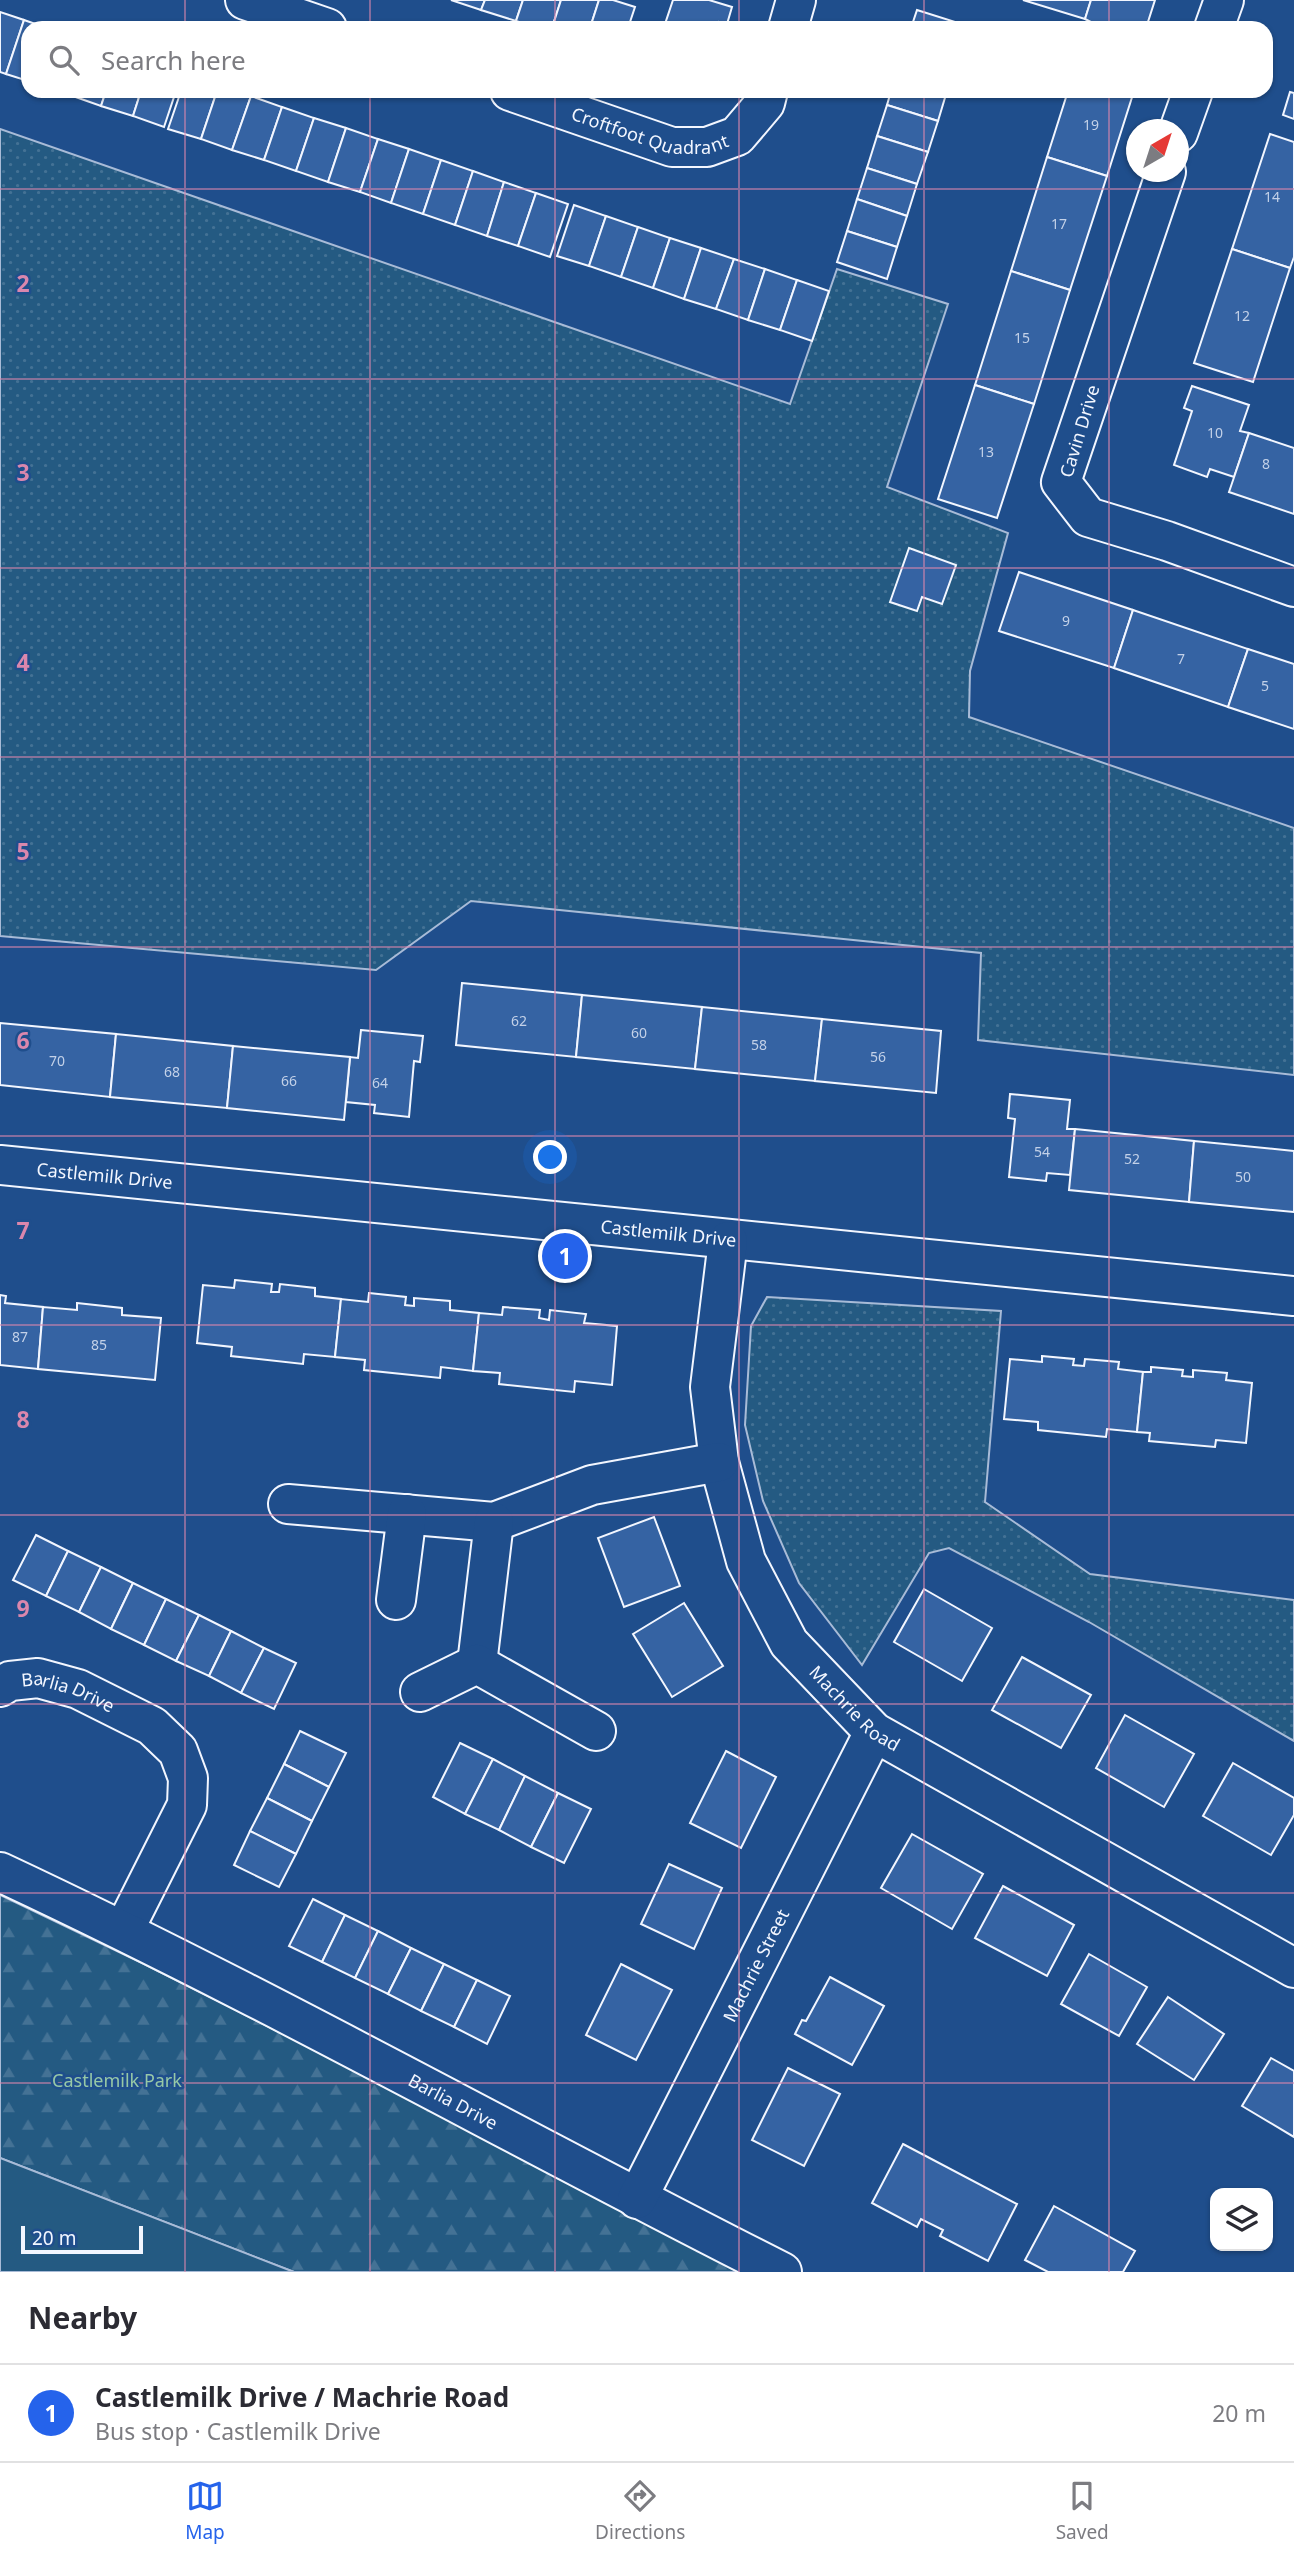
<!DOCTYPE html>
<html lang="en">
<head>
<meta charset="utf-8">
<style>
	:root { --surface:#fff; --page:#f2f2f3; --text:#2b2b33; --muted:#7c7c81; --line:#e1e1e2; --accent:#2563eb }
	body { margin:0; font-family:"Noto Sans",sans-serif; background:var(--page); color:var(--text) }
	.controls { position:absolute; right:21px; bottom:21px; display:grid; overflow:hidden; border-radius:14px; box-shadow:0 2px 5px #0004 }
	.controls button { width:63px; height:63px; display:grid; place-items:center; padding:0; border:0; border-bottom:2px solid var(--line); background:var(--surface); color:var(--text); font:35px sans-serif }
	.compass { position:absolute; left:1126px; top:119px; width:63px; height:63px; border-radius:50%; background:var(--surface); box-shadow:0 2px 5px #0004; rotate:39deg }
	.scale { position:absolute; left:21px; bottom:18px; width:122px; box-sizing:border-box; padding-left:7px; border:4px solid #f2f6ff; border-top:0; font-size:19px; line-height:24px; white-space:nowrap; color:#f2f6ff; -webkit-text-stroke:5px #1f4e8c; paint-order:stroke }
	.you { position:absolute; left:551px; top:1158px; width:24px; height:24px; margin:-18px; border:5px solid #fff; border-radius:50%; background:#1a73e8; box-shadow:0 0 0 10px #1a73e833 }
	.badge { display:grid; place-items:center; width:46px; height:46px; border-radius:50%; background:var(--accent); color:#fff; font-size:23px; font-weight:700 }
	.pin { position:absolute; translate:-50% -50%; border:4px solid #fff; box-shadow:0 2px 7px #0006 }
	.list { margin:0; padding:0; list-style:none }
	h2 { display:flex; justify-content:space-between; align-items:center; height:91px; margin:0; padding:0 28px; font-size:30px }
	h2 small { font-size:23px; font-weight:400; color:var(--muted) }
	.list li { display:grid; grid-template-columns:46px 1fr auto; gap:21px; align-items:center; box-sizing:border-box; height:98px; padding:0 28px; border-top:2px solid var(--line) }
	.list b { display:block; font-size:26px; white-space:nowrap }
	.list p { margin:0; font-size:23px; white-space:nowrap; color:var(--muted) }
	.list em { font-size:23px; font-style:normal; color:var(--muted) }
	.icon { flex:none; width:38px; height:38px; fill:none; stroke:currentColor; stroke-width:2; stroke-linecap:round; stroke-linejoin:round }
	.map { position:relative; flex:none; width:1294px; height:2272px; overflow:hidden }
	.search { position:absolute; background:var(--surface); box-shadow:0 2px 5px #0004; left:21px; right:21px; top:21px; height:77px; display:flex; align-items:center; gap:18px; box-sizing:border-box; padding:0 24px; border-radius:21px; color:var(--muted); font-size:26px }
	.sheet { height:189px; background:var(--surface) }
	nav { display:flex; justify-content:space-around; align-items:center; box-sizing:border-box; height:98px; border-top:2px solid var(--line); background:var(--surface); font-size:19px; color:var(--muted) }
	nav a { display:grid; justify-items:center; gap:4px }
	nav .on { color:var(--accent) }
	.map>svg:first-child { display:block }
</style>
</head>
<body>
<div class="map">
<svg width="1294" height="2272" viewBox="0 0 1294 2272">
	<defs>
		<pattern id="grass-dots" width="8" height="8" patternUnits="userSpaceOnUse" patternTransform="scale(1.75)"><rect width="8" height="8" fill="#245a82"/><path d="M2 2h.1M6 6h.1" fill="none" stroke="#447295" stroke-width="1.8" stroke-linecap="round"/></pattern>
		<pattern id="forest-firs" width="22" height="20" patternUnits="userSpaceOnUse" patternTransform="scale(1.75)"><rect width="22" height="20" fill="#245a82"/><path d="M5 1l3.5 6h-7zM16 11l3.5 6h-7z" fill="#447295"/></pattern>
	</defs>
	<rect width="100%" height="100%" fill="#1f4e8c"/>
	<g fill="url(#grass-dots)" stroke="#a8bbd7" stroke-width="2">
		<path d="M0 129 790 404 837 269 948 304 887 487 1008 533 970 671 969 717 1294 828V1075L978 1040 981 953 471 901 376 970 0 936Z"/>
		<path d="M767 1297 1001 1311 985 1502 1090 1574 1294 1600V1741L1089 1622 949 1548 929 1553 862 1665 799 1583 763 1501 745 1425 751 1326Z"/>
	</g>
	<path fill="url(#forest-firs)" stroke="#a8bbd7" stroke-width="2" d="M0 1895 144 1964 755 2272H294L0 2158Z"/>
	<path fill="#245a82" stroke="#a8bbd7" stroke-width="2" d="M0 2158 294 2272H0Z"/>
	<g fill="#3563a3" stroke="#f2f6ff" stroke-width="2">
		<path d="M451 0H485L481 10Z"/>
		<path d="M485 0H523L516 21 481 10Z"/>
		<path d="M523 0H561L552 28H536L516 21Z"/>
		<path d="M561 0H599L590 28H552Z"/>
		<path d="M599 0H613L635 7 628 28H590Z"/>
		<path d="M673 0H709L732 7 727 24 719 22 717 28H675L665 24Z"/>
		<path d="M1023 0H1091L1085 19Z"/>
		<path d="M1091 0H1155L1146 28H1089L1091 22 1085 19Z"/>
		<path d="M917 10 968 26 967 28H911Z"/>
		<path d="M0 12 24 20 6 74 0 72Z"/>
		<path d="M24 20 47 28H28V81L6 74Z"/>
		<path d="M71 91H106L101 106 70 95Z"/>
		<path d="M106 91H141L133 116 101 106Z"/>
		<path d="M141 91H176L164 127 133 116Z"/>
		<path d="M181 91H217L201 139 168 129Z"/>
		<path d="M217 91H236L251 96 232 150 201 139Z"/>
		<path d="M891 91H947L938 121 887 105Z"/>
		<path d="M1068 91H1134L1107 176 1047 157Z"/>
		<path d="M1290 92 1294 93V119L1283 115Z"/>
		<path d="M251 96 282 107 264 160 232 150Z"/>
		<path d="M887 105 938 121 928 152 877 136Z"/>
		<path d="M282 107 314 118 296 171 264 160Z"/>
		<path d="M314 118 346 128 328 182 296 171Z"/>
		<path d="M346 128 378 139 360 192 328 182Z"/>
		<path d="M1270 134 1294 142V257L1290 268 1232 249Z"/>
		<path d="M877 136 928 152 917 184 867 168Z"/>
		<path d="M378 139 409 149 391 203 360 192Z"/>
		<path d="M409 149 441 160 423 214 391 203Z"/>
		<path d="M1047 157 1107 176 1070 290 1011 271Z"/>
		<path d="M441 160 473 171 455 225 423 214Z"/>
		<path d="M867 168 917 184 907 216 857 199Z"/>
		<path d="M473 171 504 182 487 236 455 225Z"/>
		<path d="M504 182 536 193 518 246 487 236Z"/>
		<path d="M536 193 568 204 550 257 518 246Z"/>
		<path d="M857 199 907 216 897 247 847 231Z"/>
		<path d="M574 205 606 216 589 266 557 256Z"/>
		<path d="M606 216 638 227 621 277 589 266Z"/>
		<path d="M638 227 670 238 653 288 621 277Z"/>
		<path d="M847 231 897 247 887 279 837 262Z"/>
		<path d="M670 238 701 248 684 299 653 288Z"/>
		<path d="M701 248 734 259 716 309 684 299Z"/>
		<path d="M1232 249 1290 268 1253 382 1194 363Z"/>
		<path d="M734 259 765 269 748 320 716 309Z"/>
		<path d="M765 269 797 280 780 330 748 320Z"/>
		<path d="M1011 271 1070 290 1034 404 975 385Z"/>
		<path d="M797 280 829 291 812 341 780 330Z"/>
		<path d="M975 385 1034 404 997 518 938 499Z"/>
		<path d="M1192 386 1249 405 1240 431 1249 433 1234 477 1210 469 1207 477 1174 465 1192 411 1184 408Z"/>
		<path d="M1249 433 1294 448V514L1229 492Z"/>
		<path d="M909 548 956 565 942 604 922 597 917 611 890 602Z"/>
		<path d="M1019 572 1133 610 1114 668 999 631Z"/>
		<path d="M1133 610 1248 649 1228 707 1114 668Z"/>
		<path d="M1248 649 1294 664V729L1228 707Z"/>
		<path d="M462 983 582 995 576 1057 456 1045Z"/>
		<path d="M582 995 702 1007 695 1069 576 1057Z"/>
		<path d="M702 1007 822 1019 815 1081 695 1069Z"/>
		<path d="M822 1019 941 1031 936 1093 815 1081Z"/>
		<path d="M0 1023 116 1034 110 1097 0 1085Z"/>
		<path d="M361 1030 423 1036 420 1062 414 1061 409 1117 374 1113 375 1105 346 1102 350 1057 358 1058Z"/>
		<path d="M116 1034 233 1046 227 1108 110 1097Z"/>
		<path d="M233 1046 350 1057 344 1120 227 1108Z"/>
		<path d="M1010 1094 1070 1100 1067 1129H1075L1070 1175 1047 1173 1046 1181 1009 1177 1015 1119 1008 1118Z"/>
		<path d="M1075 1129 1194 1141 1189 1202 1069 1190Z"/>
		<path d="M1194 1141 1294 1151V1212L1189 1202Z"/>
		<path d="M235 1280 272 1284 271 1292H279L280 1284 315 1288V1296L341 1299 335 1357 304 1354 303 1364 231 1356 232 1347 197 1343 203 1285 234 1288Z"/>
		<path d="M369 1293 406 1297 405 1305 414 1306V1298L450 1301V1310L479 1313 473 1371 441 1367 440 1378 364 1370 365 1360 335 1357 341 1299 368 1302Z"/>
		<path d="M0 1295 6 1296 5 1303 43 1307 38 1369 0 1365Z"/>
		<path d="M77 1303 122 1308V1315L161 1318 155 1380 38 1369 43 1307 77 1310Z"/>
		<path d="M503 1307 540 1310 539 1318 549 1320 550 1310 586 1314 584 1323 617 1326 612 1385 575 1381 574 1392 499 1384 500 1373 473 1371 479 1313 502 1315Z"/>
		<path d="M1042 1356 1074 1359 1073 1365 1084 1366 1085 1359 1119 1362 1118 1369 1143 1372 1137 1432 1107 1429 1106 1437 1038 1430V1422L1004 1419 1010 1359 1042 1362Z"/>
		<path d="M1151 1367 1183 1370 1182 1376 1193 1377V1370L1227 1373 1226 1380 1252 1383 1246 1443 1216 1440 1215 1447 1149 1441 1150 1433 1137 1432 1143 1372H1151Z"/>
		<path d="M654 1517 680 1586 624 1607 598 1538Z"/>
		<path d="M36 1535 68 1551 46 1596 13 1580Z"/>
		<path d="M68 1551 101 1567 79 1612 46 1596Z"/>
		<path d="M101 1567 133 1583 111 1629 79 1612Z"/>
		<path d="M133 1583 166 1599 144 1645 111 1629Z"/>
		<path d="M924 1589 992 1628 962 1681 894 1642Z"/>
		<path d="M166 1599 199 1615 176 1661 144 1645Z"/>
		<path d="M684 1603 723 1666 672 1697 633 1634Z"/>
		<path d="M199 1615 231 1631 209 1676 176 1661Z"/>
		<path d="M231 1631 264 1648 241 1693 209 1676Z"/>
		<path d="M264 1648 296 1663 274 1709 241 1693Z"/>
		<path d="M1022 1657 1091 1695 1061 1748 992 1710Z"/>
		<path d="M1125 1715 1194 1754 1164 1807 1096 1768Z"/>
		<path d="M300 1731 346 1753 329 1787 284 1764Z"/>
		<path d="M460 1743 493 1759 465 1814 433 1797Z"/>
		<path d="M726 1751 776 1777 741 1848 690 1823Z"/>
		<path d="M493 1759 525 1776 499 1830 465 1814Z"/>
		<path d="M1233 1763 1294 1798V1815L1271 1855 1203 1816Z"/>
		<path d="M284 1764 329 1787 312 1821 267 1798Z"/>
		<path d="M525 1776 558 1793 531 1847 499 1830Z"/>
		<path d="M558 1793 591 1809 564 1863 531 1847Z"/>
		<path d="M267 1798 312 1821 296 1854 250 1831Z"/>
		<path d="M250 1831 296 1854 279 1887 234 1865Z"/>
		<path d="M912 1834 983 1874 952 1929 881 1888Z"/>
		<path d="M669 1864 722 1888 694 1949 641 1924Z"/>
		<path d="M1003 1886 1074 1925 1047 1976 975 1938Z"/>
		<path d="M313 1899 345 1915 322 1962 289 1946Z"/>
		<path d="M345 1915 378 1931 355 1978 322 1962Z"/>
		<path d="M378 1931 411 1948 388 1994 355 1978Z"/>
		<path d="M411 1948 444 1964 421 2011 388 1994Z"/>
		<path d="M1089 1954 1147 1987 1119 2036 1061 2004Z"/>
		<path d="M444 1964 477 1980 454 2027 421 2011Z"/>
		<path d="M621 1964 672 1990 636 2060 586 2035Z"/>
		<path d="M830 1977 884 2006 852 2065 795 2034 802 2020 806 2021Z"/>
		<path d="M477 1980 510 1996 487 2044 454 2027Z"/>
		<path d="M1168 1997 1224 2034 1194 2080 1137 2044Z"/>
		<path d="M1271 2058 1294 2071V2137L1242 2106Z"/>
		<path d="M788 2068 840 2094 804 2166 752 2140Z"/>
		<path d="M903 2144 1017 2204 988 2261 940 2236 943 2230 921 2219 917 2227 872 2203Z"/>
		<path d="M1054 2206 1135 2251 1123 2272H1048L1025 2260Z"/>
	</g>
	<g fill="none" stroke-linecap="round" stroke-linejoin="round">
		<g stroke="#f2f6ff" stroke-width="42">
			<g id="minor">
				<path d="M245 0 327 28"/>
				<path d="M788 28 796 0"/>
				<path d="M1214 28 1224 0"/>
				<path id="s1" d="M510 91 672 147H707L737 136 765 103 768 91"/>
				<path d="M1178 133 1193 91"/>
				<path d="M1166 172 1061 482 1088 517 1167 541 1294 587"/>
				<path id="s2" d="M0 1165C432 1207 862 1254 1294 1296"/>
				<path id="s3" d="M728 1241 710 1387 719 1462 746 1561 789 1643 874 1732 1294 1968"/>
				<path d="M288 1504 494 1522 592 1485 719 1462"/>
				<path d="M396 1600 407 1514"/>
				<path d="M477 1664 494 1522"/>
				<path id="s4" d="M0 1687 10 1681 38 1678 78 1689 152 1726 178 1751 188 1778 187 1805 124 1930"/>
				<path d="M420 1692 477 1664 596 1731"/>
				<path id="s5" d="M0 1872C265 1996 520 2140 782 2272"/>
				<path id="s6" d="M637 2199 874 1732"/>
			</g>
		</g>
		<use href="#minor" stroke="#1f4e8c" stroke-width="38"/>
	</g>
	<path fill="none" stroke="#da87ad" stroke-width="2" stroke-opacity="0.55" d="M185 0V28M370 0V28M555 0V28M739 0V28M924 0V28M1109 0V28M185 91V2272M370 91V2272M555 91V2272M739 91V2272M924 91V2272M1109 91V2272M0 189H1294M0 379H1294M0 568H1294M0 757H1294M0 947H1294M0 1136H1294M0 1325H1294M0 1515H1294M0 1704H1294M0 1893H1294M0 2083H1294"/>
	<g text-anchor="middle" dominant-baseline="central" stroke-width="5" stroke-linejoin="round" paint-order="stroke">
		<g font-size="14" fill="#c3d1e8">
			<text x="1091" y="124">19</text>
			<text x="1272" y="196">14</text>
			<text x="1059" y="223">17</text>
			<text x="1242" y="315">12</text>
			<text x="1022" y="337">15</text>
			<text x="1215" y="432">10</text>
			<text x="986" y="451">13</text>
			<text x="1266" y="463">8</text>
			<text x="1066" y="620">9</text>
			<text x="1181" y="658">7</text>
			<text x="1265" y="685">5</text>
			<text x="519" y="1020">62</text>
			<text x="639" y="1032">60</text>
			<text x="759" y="1044">58</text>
			<text x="878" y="1056">56</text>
			<text x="57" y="1060">70</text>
			<text x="172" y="1071">68</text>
			<text x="289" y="1080">66</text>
			<text x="380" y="1082">64</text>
			<text x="1042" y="1151">54</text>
			<text x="1132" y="1158">52</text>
			<text x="1243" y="1176">50</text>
			<text x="20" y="1336">87</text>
			<text x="99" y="1344">85</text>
		</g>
		<g font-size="18" fill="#f2f6ff" stroke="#1f4e8c">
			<text stroke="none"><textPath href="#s1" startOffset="147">Croftfoot Quadrant</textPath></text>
			<text transform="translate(1079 431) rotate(-73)">Cavin Drive</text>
			<text stroke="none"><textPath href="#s2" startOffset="105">Castlemilk Drive</textPath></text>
			<text stroke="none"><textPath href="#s2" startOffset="672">Castlemilk Drive</textPath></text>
			<text stroke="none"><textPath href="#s4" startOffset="72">Barlia Drive</textPath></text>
			<text stroke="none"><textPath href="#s3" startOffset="511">Machrie Road</textPath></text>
			<text stroke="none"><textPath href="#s6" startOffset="262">Machrie Street</textPath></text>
			<text stroke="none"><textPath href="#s5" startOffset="508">Barlia Drive</textPath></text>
		</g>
		<g font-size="18" fill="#97c8a6" stroke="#1f4e8c">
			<text x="117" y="2080">Castlemilk Park</text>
		</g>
	</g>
	<g font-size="23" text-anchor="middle" font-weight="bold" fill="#da87ad" stroke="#1f4e8c" stroke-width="5" stroke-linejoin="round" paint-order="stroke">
		<text x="23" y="292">2</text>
		<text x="23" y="481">3</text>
		<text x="23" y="671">4</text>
		<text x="23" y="860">5</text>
		<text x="23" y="1049">6</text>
		<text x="23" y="1239">7</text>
		<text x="23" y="1428">8</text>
		<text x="23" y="1617">9</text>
	</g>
</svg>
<div class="controls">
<button><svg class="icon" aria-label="layers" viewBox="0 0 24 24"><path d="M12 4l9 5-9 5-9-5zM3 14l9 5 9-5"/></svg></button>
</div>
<svg class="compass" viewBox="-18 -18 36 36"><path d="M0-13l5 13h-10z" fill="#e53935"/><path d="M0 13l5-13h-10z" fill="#7c7c81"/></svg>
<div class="scale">20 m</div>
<div class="you"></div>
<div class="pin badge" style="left:565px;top:1256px">1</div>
<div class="search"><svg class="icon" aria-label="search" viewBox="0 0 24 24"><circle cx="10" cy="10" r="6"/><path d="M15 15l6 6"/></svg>Search here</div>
</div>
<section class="sheet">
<h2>Nearby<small></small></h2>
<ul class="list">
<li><span class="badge">1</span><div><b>Castlemilk Drive / Machrie Road</b><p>Bus stop · Castlemilk Drive</p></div><em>20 m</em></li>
</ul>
</section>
<nav>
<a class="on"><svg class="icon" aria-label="map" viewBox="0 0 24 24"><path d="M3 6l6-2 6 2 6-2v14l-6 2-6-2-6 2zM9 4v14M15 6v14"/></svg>Map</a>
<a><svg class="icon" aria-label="directions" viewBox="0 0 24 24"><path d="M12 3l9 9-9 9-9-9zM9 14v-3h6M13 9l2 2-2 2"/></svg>Directions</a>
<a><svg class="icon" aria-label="saved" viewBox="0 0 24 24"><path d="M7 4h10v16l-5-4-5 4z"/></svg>Saved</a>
</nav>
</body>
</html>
